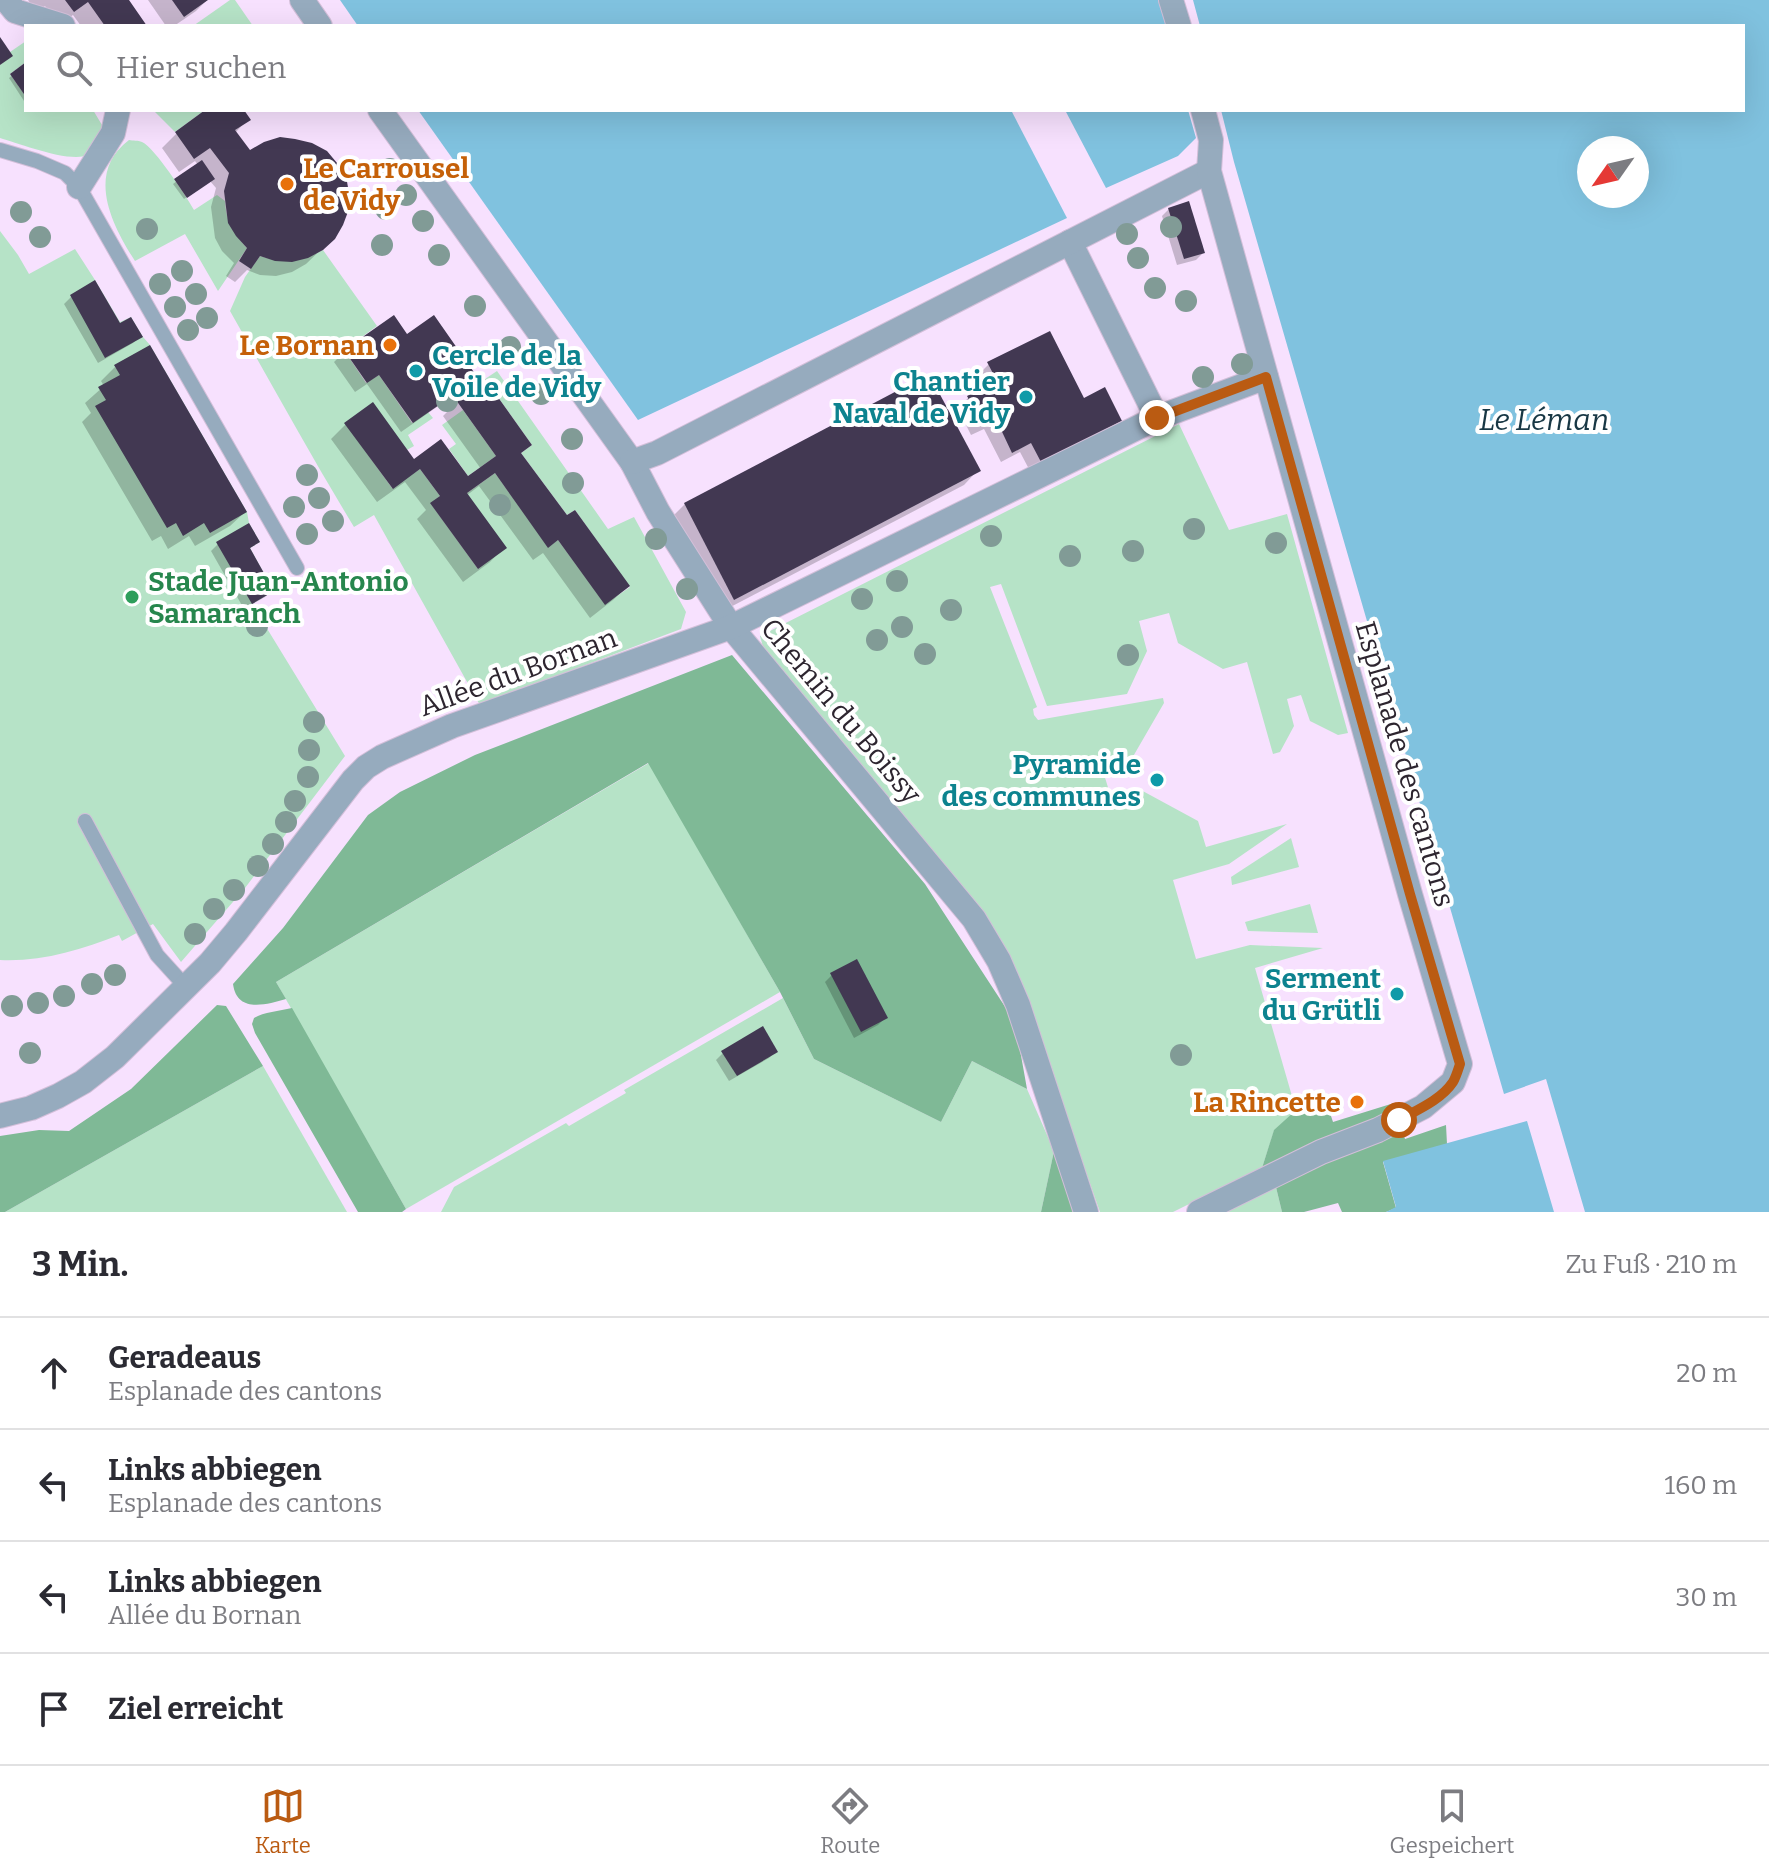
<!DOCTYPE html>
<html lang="de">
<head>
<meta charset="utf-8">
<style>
	:root { --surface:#fff; --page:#f2f2f3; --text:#2b2b33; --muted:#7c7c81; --line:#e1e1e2; --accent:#ba5b12 }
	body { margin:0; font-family:Bitter,serif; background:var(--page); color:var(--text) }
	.compass { position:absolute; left:1577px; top:136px; width:72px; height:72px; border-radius:50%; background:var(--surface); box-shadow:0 8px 32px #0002; rotate:236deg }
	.stop { position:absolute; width:24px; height:24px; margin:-18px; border:6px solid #ba5b12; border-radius:50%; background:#fff }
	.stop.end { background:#ba5b12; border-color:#fff; box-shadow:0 2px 8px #0008 }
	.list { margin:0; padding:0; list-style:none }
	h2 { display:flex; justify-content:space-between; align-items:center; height:104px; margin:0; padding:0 32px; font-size:34px }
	h2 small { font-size:26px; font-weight:400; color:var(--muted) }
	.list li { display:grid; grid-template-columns:52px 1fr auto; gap:24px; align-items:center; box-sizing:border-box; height:112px; padding:0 32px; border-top:2px solid var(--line) }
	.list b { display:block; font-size:30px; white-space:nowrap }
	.list p { margin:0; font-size:26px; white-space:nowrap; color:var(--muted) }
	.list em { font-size:26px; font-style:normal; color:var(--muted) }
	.icon { flex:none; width:44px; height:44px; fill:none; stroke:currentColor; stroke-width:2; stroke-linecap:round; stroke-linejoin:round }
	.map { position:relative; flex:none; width:1769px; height:1212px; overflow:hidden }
	.search { position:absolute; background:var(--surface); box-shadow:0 8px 32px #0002; left:24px; right:24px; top:24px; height:88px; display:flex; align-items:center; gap:20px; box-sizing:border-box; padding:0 28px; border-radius:0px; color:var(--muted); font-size:30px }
	.sheet { height:552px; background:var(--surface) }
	nav { display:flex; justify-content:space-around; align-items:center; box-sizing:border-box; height:112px; border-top:2px solid var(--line); background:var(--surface); font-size:22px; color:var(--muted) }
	nav a { display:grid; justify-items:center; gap:4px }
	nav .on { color:var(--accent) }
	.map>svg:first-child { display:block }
</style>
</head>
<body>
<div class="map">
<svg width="1769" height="1212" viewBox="0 0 1769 1212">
	<rect width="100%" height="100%" fill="#f7e1fe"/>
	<g fill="#b6e3c7">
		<path d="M230 0H235L253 26H193Z"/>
		<path d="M26 41V62L10 74 26 97V110H93L102 125C99 135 97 148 89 154 74 165 18 143 0 138V65L10 52Z"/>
		<path d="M153 110H205L175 132Z"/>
		<path d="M129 140C133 141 138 140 142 142 155 148 186 196 194 210L217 195 225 201C226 221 233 233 247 248L218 291 185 234 135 261C112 225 85 173 129 140Z"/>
		<path d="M0 231 18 255 29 274 75 249 95 280 120 322 131 317 143 337 150 345 247 512 249 523 260 542 250 548 274 591 252 604 345 756 245 888 181 962 153 924 122 941 119 935C81 950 41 962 0 960Z"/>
		<path d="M323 250 377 326 344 350 366 383 379 375 412 423 428 412 433 418 408 435 414 446 407 450 345 423 392 488 420 469 440 496 431 504 478 569 467 493 495 473 548 547 558 540 605 604 630 587 575 510 567 515 521 453 532 445 485 379 497 371 608 529 634 517 686 612 681 629 559 675 481 707 374 515 354 527C311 456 271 383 230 311L245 277 260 256C284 264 301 262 323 250Z"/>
		<path d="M463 410 496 456 468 476 449 449 456 444 442 425Z"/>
		<path d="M1179 424 1229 530 1287 514 1348 733 1338 735 1310 721 1301 695 1287 699 1294 726 1280 752 1273 754 1247 662 1223 669 1178 643 1169 613 1139 621 1147 651 1127 694 1047 706 1001 584 990 587 1037 707 1033 709 1034 715 1038 720 1163 698 1164 703 1131 760 1102 768 1111 797 1139 789 1198 821 1206 847 1287 824 1229 864 1173 880 1196 959 1250 945 1323 948 1255 968 1296 1110 1274 1131 1262 1168 1173 1212H1100L1014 968 765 654 760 636Z"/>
		<path d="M649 763 780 992 406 1209 276 982Z"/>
		<path d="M1291 838 1299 867 1232 885 1231 877Z"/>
		<path d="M1310 904 1318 933 1248 931 1245 922Z"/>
		<path d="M783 998 814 1059 941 1122 972 1061 1027 1089 1054 1151 1041 1212H441L454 1187 566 1123 569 1126 626 1093 624 1090Z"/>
		<path d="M263 1066 347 1212H5Z"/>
		<path d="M1275 1183 1282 1212H1214Z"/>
	</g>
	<g fill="#7fb996">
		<path d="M732 655 925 884 1015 1022 1027 1089 972 1061 941 1122 814 1059 780 992 648 763 276 982 286 999C265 1005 237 1013 233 984L283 928 368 815 400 792 475 755Z"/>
		<path d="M217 1005 226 1006 263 1066 5 1212H0V1136L39 1130 69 1131 131 1089Z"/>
		<path d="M292 1008 406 1209 402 1212H358L255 1033 252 1024 254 1018C264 1012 279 1011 292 1008Z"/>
		<path d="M1326 1101 1333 1122 1394 1103 1405 1139 1446 1125 1447 1144 1383 1162 1396 1208 1386 1212H1342L1338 1203 1304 1212H1282L1275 1183 1262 1168 1274 1130 1296 1110Z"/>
		<path d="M1054 1151 1074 1212H1041Z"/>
	</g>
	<g fill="#80c2df" fill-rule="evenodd">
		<path d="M340 0H1159L1166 26H358Z"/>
		<path d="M1193 0H1769V1212H1585L1546 1079 1504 1094 1234 162 1221 110H1743V26H1200ZM1589 148H1637V196H1589Z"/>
		<path d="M418 110H1011L1067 218 638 420Z"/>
		<path d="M1065 110H1188L1196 138 1178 156 1106 188Z"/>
		<path d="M1527 1121 1554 1212H1386L1396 1207 1383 1161Z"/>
	</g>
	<g fill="#0003">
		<path d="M28 0H127L145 26H81L73 15 58 25 45 6 36 12Z"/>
		<path d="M148 0H207L196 11 174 26H166Z"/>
		<path d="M26 65V104L9 78Z"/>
		<path d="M208 110H241L248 119 235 133 249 153 333 238 306 264 292 272 276 276 260 275 247 270 235 282 226 276 234 263 222 251 215 238 211 207 216 188 210 181 184 199 173 184 198 165 195 161 179 172 162 148 177 133Z"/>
		<path d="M1169 209 1203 253 1196 260 1177 265 1162 216Z"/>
		<path d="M95 283 120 325 140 336 133 343 98 363 64 304 71 297Z"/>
		<path d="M406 336 475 377 464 388 401 432 367 384 355 392 334 362 345 351Z"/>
		<path d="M989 364 1083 401 1120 420 1109 431 1030 471 1020 452 1001 462 984 429 971 435 958 409 968 398 985 389 978 375Z"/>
		<path d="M115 367 245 512 230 526 195 546 189 536 168 549 161 536 152 541 82 422 91 413 85 403 104 386 101 381Z"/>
		<path d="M484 382 530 445 520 454 566 518 628 586 613 600 590 618 543 553 533 560 479 486 466 496 504 547 490 562 463 582 417 519 426 510 405 482 377 502 331 439 346 424 413 461 468 479 481 469 443 416 457 402Z"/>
		<path d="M978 470 964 485 719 613 670 519 685 504Z"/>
		<path d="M257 542 248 550 272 590 265 597 244 609 211 551 218 544Z"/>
		<path d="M832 975 885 1018 878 1025 854 1038 825 982Z"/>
		<path d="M776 1051 769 1058 729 1081 716 1060 723 1053Z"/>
	</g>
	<g fill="#423852">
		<path d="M65 0H129L147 26H105L88 2 74 12Z"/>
		<path d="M172 0H208L184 17Z"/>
		<path d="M0 37 13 56 0 65Z"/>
		<path d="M26 62V97L10 74Z"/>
		<path d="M205 110H244L251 120 235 130 250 150 264 142 280 137 295 139 312 143 327 151 337 163 346 176 349 193V209L343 225 335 239 323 250 308 258 292 262 275 261 260 256 251 269 239 261 247 248 236 236 228 223 224 191 229 173 210 148 194 159 175 132Z"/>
		<path d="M202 160 215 179 187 198 174 179Z"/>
		<path d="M1189 201 1205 253 1184 259 1168 208Z"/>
		<path d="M95 280 120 323 131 317 143 337 105 358 70 295Z"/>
		<path d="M394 315 407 334 434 315 478 378 413 423 379 375 367 383 344 350Z"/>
		<path d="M1050 331 1084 398 1105 387 1122 421 1041 462 1031 443 1012 453 996 419 983 426 967 396 997 381 987 362Z"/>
		<path d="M150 345 247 512 210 533 204 523 183 536 176 523 167 528 95 406 106 400 98 387 120 375 114 365Z"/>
		<path d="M929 374 981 471 734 600 684 503Z"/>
		<path d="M485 379 532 445 521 453 567 515 575 510 630 586 605 605 558 540 548 548 495 473 467 493 507 548 478 569 430 503 440 496 420 469 393 489 344 423 373 402 414 459 441 439 468 476 496 456 456 400Z"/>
		<path d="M249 523 260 542 250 548 274 591 252 604 216 542Z"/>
		<path d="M857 959 888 1018 861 1032 830 973Z"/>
		<path d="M763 1026 778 1052 737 1076 721 1051Z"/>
	</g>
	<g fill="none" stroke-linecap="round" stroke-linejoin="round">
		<g stroke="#d3bfd9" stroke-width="16">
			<g id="lane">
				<path d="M0 150 37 161 65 173 79 187 297 568"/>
				<path d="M85 821 157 955 186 987"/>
			</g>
		</g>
		<g stroke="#d3bfd9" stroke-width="26">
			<g id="street">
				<path d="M6 0 15 11 63 26"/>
				<path d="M302 0 320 26"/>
				<path d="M1171 0 1179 26"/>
				<path d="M380 110 632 462 658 512 731 627 974 919 999 961 1018 1005 1086 1212"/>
				<path d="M79 187 113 133 118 110"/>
				<path d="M1070 242 1157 418"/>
				<path d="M632 462 657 453 1209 171"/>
				<path d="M0 1116 31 1108 58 1096 83 1082 115 1057 210 963 236 932 353 780 366 767 382 757 452 726 731 627 1157 418 1266 377"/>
				<path d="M1199 1212 1321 1152 1378 1130 1423 1107 1453 1082 1460 1064 1410 894 1209 171 1211 140 1203 110"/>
			</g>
		</g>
		<use href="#lane" stroke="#96abbe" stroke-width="14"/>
		<use href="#street" stroke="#96abbe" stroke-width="24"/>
	</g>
	<g fill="#819b96">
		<circle cx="390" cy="169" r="11"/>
		<circle cx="406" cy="195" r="11"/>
		<circle cx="386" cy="209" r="11"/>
		<circle cx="21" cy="212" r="11"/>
		<circle cx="423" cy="221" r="11"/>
		<circle cx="1171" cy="227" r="11"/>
		<circle cx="147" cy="229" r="11"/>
		<circle cx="1127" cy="234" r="11"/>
		<circle cx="40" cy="237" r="11"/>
		<circle cx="382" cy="245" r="11"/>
		<circle cx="439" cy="255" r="11"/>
		<circle cx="1138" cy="258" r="11"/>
		<circle cx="182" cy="271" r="11"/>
		<circle cx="160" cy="284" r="11"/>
		<circle cx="1155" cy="288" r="11"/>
		<circle cx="196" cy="294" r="11"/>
		<circle cx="1186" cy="301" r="11"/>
		<circle cx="475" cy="306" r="11"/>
		<circle cx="175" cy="307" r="11"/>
		<circle cx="207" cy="318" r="11"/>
		<circle cx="188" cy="330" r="11"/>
		<circle cx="510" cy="347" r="11"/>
		<circle cx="1242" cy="364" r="11"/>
		<circle cx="1203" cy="377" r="11"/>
		<circle cx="541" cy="394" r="11"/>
		<circle cx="447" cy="401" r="11"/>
		<circle cx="572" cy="439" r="11"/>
		<circle cx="307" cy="475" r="11"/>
		<circle cx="573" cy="483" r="11"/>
		<circle cx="319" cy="498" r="11"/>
		<circle cx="500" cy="505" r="11"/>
		<circle cx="294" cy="507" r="11"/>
		<circle cx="333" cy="521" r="11"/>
		<circle cx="1194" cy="529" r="11"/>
		<circle cx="307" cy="534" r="11"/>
		<circle cx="991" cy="536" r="11"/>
		<circle cx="656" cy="539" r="11"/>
		<circle cx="1276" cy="543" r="11"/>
		<circle cx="1133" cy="551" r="11"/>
		<circle cx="1070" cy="556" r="11"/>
		<circle cx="897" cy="581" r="11"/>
		<circle cx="687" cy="589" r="11"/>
		<circle cx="862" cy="599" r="11"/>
		<circle cx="951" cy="610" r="11"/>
		<circle cx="257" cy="626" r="11"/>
		<circle cx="902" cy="627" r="11"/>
		<circle cx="877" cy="640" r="11"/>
		<circle cx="925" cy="654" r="11"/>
		<circle cx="1128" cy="655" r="11"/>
		<circle cx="314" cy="722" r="11"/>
		<circle cx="309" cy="750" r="11"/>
		<circle cx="308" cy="777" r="11"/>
		<circle cx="295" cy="801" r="11"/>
		<circle cx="286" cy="822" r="11"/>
		<circle cx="273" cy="844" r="11"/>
		<circle cx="258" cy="866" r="11"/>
		<circle cx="234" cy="890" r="11"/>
		<circle cx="214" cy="909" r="11"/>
		<circle cx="195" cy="934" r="11"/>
		<circle cx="115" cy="975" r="11"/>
		<circle cx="92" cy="984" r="11"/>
		<circle cx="64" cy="996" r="11"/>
		<circle cx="38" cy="1003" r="11"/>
		<circle cx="12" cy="1006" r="11"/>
		<circle cx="30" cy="1053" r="11"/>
		<circle cx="1181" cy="1055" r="11"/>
	</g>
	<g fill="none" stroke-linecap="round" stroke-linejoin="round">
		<path stroke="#ba5b12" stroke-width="10" d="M1157 418 1266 377 1410 894 1460 1064C1458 1070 1456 1077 1453 1082 1441 1100 1417 1110 1399 1120"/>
	</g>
	<g fill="#e8710a" stroke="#fff" stroke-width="3">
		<circle cx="287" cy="184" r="8"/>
		<circle cx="390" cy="345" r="8"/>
		<circle cx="1357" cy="1102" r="8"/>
	</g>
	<g fill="#0f9aa8" stroke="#fff" stroke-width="3">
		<circle cx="416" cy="371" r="8"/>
		<circle cx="1026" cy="397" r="8"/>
		<circle cx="1157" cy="780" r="8"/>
		<circle cx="1397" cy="994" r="8"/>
	</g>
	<circle fill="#2e9e5b" stroke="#fff" stroke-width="3" cx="132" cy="597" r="8"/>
	<g text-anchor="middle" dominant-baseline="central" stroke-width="8" stroke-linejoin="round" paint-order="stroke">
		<g font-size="28" font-weight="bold" fill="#c56008" stroke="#fff" text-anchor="end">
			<text x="303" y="168" text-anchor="start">Le Carrousel<tspan x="303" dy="32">de Vidy</tspan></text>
			<text x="374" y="345">Le Bornan</text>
			<text x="1341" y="1102">La Rincette</text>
		</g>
		<g font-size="28" font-weight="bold" fill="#0d838f" stroke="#fff" text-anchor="end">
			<text x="432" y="355" text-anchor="start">Cercle de la<tspan x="432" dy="32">Voile de Vidy</tspan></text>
			<text x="1010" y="381">Chantier<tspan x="1010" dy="32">Naval de Vidy</tspan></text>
			<text x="1141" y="764">Pyramide<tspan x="1141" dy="32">des communes</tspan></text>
			<text x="1381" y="978">Serment<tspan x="1381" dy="32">du Grütli</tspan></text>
		</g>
		<g font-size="28" font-weight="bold" fill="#27864d" stroke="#fff" text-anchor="start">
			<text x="148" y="581">Stade Juan-Antonio<tspan x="148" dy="32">Samaranch</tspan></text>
		</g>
		<g font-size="28" fill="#2d252f" stroke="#fff">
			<text transform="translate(518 672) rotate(-20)">Allée du Bornan</text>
			<text transform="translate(841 711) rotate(50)">Chemin du Boissy</text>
			<text transform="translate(1405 764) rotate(74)">Esplanade des cantons</text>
		</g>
		<g font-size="30" font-style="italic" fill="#183744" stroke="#fff">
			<text x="1544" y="420">Le Léman</text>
		</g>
	</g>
</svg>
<svg class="compass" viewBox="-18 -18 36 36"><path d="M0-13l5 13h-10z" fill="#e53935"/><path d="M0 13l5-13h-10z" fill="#7c7c81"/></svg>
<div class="stop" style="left:1399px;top:1120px"></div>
<div class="stop end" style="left:1157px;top:418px"></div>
<div class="search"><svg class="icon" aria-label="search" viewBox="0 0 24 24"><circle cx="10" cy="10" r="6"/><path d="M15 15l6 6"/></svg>Hier suchen</div>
</div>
<section class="sheet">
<h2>3 Min.<small>Zu Fuß · 210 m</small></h2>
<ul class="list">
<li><svg class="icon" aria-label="ahead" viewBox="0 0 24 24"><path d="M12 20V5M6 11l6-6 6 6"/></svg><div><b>Geradeaus</b><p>Esplanade des cantons</p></div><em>20 m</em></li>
<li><svg class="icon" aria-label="left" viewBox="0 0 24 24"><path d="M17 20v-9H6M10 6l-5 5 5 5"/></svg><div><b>Links abbiegen</b><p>Esplanade des cantons</p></div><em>160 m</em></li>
<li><svg class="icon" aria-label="left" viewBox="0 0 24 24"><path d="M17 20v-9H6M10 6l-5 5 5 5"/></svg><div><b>Links abbiegen</b><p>Allée du Bornan</p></div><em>30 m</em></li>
<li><svg class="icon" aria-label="arrive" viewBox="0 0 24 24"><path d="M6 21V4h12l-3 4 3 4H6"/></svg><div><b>Ziel erreicht</b></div></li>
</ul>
</section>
<nav>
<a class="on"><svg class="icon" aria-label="map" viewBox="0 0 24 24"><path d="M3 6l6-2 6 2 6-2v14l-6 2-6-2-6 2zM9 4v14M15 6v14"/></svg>Karte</a>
<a><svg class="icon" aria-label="directions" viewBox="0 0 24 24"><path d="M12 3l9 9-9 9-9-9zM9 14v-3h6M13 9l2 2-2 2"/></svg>Route</a>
<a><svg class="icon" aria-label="saved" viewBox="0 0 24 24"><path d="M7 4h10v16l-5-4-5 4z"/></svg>Gespeichert</a>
</nav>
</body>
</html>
